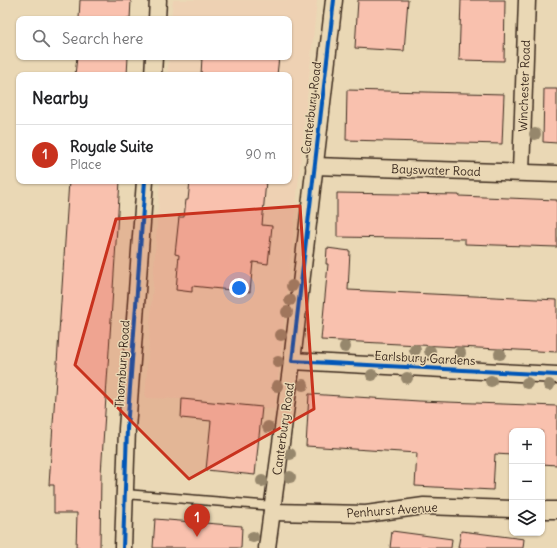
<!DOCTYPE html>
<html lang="en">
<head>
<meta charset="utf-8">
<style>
	:root { --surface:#fff; --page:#f6f6f6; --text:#202124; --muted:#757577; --line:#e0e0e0; --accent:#c8321e }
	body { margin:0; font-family:Delius,sans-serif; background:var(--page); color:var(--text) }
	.controls { position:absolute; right:12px; bottom:12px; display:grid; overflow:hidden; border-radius:8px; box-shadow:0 1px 3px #0004 }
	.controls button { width:36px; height:36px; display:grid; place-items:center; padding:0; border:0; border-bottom:1px solid var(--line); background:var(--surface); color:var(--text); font:20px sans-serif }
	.you { position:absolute; left:239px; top:288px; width:14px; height:14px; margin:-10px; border:3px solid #fff; border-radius:50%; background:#1a73e8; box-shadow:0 0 0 6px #1a73e833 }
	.badge { display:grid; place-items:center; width:26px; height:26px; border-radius:50%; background:var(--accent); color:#fff; font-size:13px; font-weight:700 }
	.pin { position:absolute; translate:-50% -33px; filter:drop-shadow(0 1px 2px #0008) }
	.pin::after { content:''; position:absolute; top:21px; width:14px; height:12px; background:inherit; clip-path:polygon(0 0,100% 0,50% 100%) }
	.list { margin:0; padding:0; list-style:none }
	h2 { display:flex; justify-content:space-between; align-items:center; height:52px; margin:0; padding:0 16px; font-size:17px }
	h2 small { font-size:13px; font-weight:400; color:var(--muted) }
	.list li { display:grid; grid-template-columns:26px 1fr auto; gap:12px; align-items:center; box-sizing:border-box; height:60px; padding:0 16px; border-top:1px solid var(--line) }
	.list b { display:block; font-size:15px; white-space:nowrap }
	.list p { margin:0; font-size:13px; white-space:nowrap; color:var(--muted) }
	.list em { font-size:13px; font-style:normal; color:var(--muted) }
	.icon { flex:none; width:22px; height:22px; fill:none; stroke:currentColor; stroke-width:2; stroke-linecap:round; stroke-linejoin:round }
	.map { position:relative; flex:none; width:557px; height:548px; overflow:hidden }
	.search { position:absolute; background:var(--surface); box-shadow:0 1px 3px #0004; left:16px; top:16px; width:276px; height:44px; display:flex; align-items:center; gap:10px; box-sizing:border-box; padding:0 14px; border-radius:8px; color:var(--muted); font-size:15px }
	.panel { position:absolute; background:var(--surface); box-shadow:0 1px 3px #0004; left:16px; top:72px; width:276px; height:112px; border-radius:8px }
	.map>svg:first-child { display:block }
</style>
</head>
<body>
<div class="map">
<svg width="557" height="548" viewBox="0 0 557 548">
	<rect width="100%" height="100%" fill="#ead8b5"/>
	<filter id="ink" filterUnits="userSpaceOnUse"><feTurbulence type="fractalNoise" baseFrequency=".025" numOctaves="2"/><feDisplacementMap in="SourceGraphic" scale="8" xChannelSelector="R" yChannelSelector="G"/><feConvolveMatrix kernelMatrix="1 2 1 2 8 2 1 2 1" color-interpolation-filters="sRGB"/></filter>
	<g filter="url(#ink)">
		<path fill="#eed1b3" d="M173 0H317L275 409 182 399 145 398 160 181H289V75H167L169 57H289V19H171Z"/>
		<g fill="#f9c1ae" stroke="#3b2a1e">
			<path d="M80 0H131L130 19H79Z"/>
			<path d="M358 0H408L404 51 355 48Z"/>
			<path d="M461 0H505L504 61 459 60Z"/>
			<path d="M77 57H128L127 75H75Z"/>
			<path d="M202 57H279L277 75H201Z"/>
			<path d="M544 89H557V143L543 142Z"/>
			<path d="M347 90 504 94 502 144 346 140Z"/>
			<path d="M69 181H120L101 474 100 548H76L77 513H54V485H49Z"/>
			<path d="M190 181H266L262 225 272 226 268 264 253 262 250 292 192 286V292L176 290 179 255 175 254 179 217H184L186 200H188Z"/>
			<path d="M337 193 459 195V196L557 200V247L465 244V239L337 237Z"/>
			<path d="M327 248 350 251 348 290 557 300V352L321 340 328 264H326Z"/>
			<path d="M309 394 419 401 557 406V465L542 464V431H512V455L495 454 493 490 415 486 417 453 306 446Z"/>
			<path d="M182 399 262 407 255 475 206 470 211 421 181 418Z"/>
			<path d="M155 519 242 526 241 548H153Z"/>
			<path d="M392 531 452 539 451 548H390Z"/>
			<path d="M461 531 524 539 523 548H458Z"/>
		</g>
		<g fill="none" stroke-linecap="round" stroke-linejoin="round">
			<g stroke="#3b2a1e" stroke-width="11">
				<path id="lane" d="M125 494 273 506"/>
			</g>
			<g stroke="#3b2a1e" stroke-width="19">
				<g id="street">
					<path d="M157 19 158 0"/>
					<path d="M153 75 154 57"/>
					<path d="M314 166 557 174"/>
					<path d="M521 172 527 0"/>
					<path d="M292 361 557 375"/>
					<path d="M542 510H557"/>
					<path d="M272 512 366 514 424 506 512 509"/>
					<path d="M123 548 127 429 145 181"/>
					<path d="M267 548 292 361 334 0"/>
				</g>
			</g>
			<use href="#lane" stroke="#ead8b5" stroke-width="8"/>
			<use href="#street" stroke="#ead8b5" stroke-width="16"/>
			<g stroke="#ead8b5" stroke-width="6">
				<g id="cycleway">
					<path d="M334 0 292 361 557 375"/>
					<path d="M123 548 127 429 145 181"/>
				</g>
			</g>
			<use href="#cycleway" stroke="#0057b8" stroke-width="4"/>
		</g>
		<g fill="#96876c">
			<circle cx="535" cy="134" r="6"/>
			<circle cx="292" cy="286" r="6"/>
			<circle cx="290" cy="300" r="6"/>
			<circle cx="287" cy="312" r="6"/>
			<circle cx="281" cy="335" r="6"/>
			<circle cx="345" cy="347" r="6"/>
			<circle cx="415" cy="350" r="6"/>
			<circle cx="430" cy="351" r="6"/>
			<circle cx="460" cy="353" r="6"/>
			<circle cx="500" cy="354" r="6"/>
			<circle cx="278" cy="362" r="6"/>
			<circle cx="372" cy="375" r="6"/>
			<circle cx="407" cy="378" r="6"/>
			<circle cx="491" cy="381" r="6"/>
			<circle cx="527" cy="383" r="6"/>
			<circle cx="303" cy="385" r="6"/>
			<circle cx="549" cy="385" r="6"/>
			<circle cx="277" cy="386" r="6"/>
			<circle cx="268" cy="427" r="6"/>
			<circle cx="290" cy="454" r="6"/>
			<circle cx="290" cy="477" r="6"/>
			<circle cx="262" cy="481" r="6"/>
			<circle cx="253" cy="537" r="6"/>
		</g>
	</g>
	<path fill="#c8321e" fill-opacity="0.2" stroke="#c8321e" stroke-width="3" stroke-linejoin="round" d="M300 206 314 409 189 479 75 365 116 219Z"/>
	<g text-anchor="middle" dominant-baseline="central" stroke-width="3" stroke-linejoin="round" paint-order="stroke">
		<g font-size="12" fill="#3b2a1e" stroke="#ead8b5">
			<text transform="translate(524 86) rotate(-88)">Winchester Road</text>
			<text transform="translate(311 108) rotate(-83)">Canterbury Road</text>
			<text transform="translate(436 170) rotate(2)">Bayswater Road</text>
			<text transform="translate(425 358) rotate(3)">Earlsbury Gardens</text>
			<text transform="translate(122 364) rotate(-86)">Thornbury Road</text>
			<text transform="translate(283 429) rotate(-82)">Canterbury Road</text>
			<text transform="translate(392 510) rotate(-4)">Penhurst Avenue</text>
		</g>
	</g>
</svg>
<div class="controls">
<button>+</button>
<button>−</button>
<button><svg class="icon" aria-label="layers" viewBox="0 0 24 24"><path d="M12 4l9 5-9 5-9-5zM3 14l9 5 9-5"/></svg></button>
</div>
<div class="you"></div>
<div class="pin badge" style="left:197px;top:537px">1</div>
<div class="search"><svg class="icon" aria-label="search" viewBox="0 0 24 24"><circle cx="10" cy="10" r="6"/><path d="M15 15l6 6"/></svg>Search here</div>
<section class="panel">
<h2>Nearby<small></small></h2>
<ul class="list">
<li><span class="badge">1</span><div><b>Royale Suite</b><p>Place</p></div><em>90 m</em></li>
</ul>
</section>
</div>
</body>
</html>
